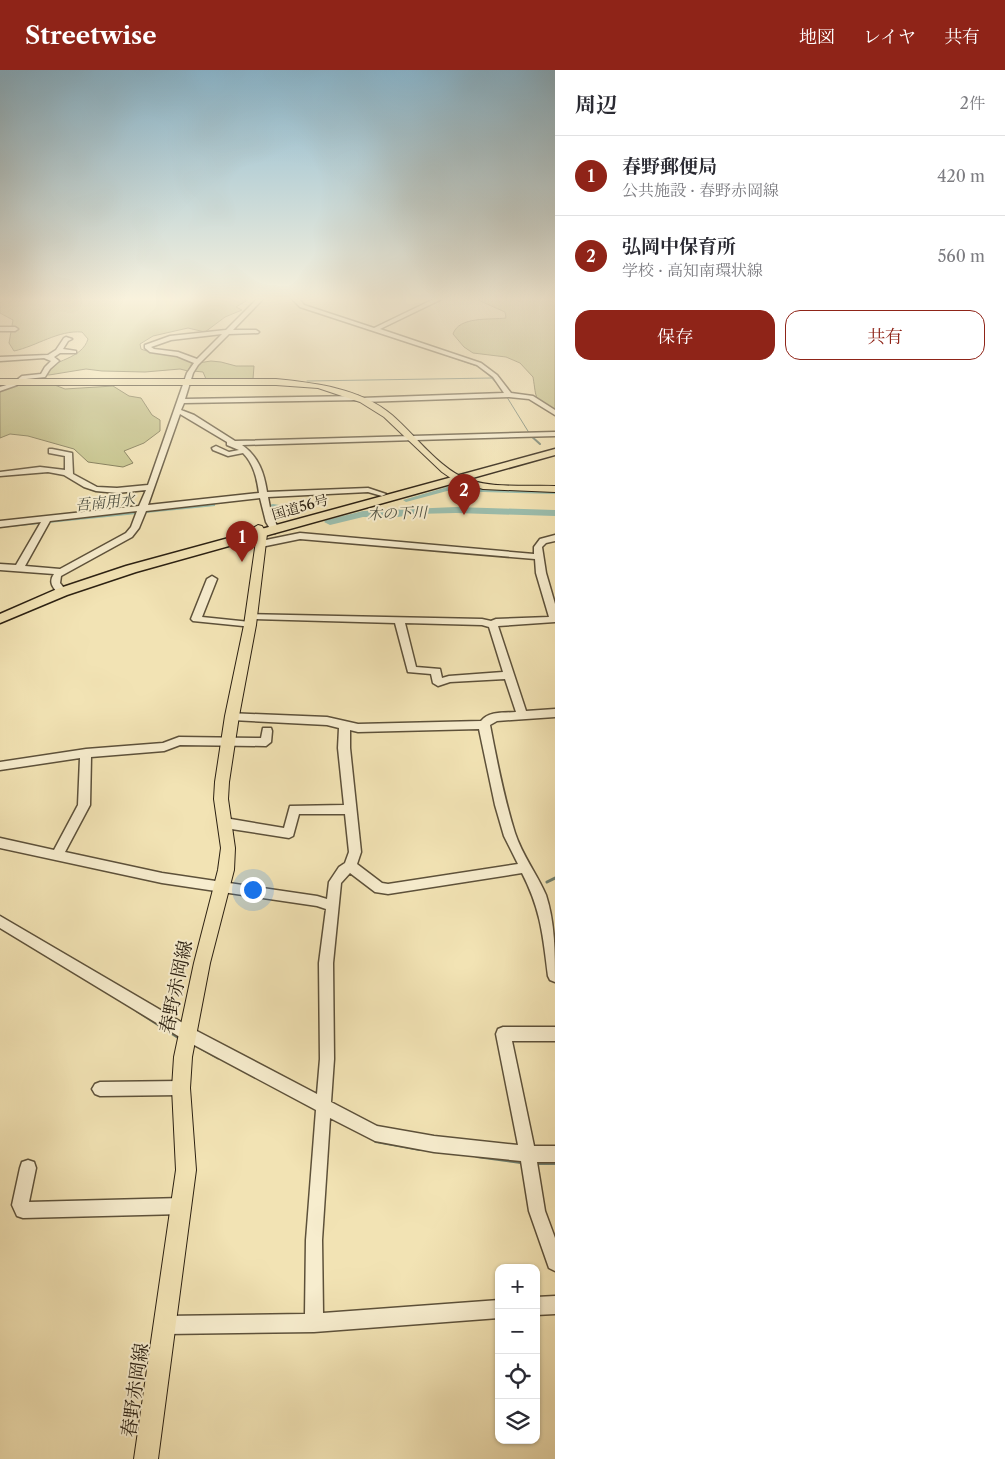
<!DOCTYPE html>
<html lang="ja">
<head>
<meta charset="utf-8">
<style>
	:root { --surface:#fff; --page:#f2f2f3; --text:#2b2b33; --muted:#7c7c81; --line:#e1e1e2; --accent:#8f2418 }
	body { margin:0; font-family:"Libre Caslon Text","Noto Serif JP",serif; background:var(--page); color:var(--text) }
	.controls { position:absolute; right:15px; bottom:15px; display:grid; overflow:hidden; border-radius:10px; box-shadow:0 1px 4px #0004 }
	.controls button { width:45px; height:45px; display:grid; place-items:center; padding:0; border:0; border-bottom:1px solid var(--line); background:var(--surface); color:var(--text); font:25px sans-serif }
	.you { position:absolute; left:252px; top:819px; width:18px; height:18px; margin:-12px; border:4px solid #fff; border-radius:50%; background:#1a73e8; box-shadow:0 0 0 8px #1a73e833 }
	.badge { display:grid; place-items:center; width:32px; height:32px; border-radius:50%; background:var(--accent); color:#fff; font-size:16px; font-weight:700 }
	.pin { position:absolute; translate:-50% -41px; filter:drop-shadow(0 1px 2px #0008) }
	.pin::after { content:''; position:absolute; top:26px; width:18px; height:15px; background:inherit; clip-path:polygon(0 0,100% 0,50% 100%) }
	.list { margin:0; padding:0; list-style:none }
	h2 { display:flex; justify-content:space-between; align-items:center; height:65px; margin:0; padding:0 20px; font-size:21px }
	h2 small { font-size:16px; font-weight:400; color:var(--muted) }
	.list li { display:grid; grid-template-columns:32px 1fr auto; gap:15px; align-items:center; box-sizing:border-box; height:80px; padding:0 20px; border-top:1px solid var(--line) }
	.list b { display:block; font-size:19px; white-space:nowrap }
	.list p { margin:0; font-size:16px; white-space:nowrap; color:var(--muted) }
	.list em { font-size:16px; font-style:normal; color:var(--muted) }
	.actions { display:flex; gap:10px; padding:15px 20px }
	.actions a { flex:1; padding:11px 0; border:1px solid var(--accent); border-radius:15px; text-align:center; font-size:18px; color:var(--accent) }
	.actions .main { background:var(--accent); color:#fff }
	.icon { flex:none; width:28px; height:28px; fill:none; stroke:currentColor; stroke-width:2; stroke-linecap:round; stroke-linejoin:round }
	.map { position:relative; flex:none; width:555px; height:1389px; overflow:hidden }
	header { display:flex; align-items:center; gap:30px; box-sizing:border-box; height:70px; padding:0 25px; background:var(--accent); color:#fff }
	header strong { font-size:24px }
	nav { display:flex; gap:28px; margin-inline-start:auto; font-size:18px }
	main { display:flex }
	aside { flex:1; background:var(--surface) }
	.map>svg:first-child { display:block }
</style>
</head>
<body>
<header>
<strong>Streetwise</strong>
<nav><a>地図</a><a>レイヤ</a><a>共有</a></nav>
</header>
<main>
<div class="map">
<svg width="555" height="1389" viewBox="0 0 555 1389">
	<rect width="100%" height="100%" fill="#f2e3b4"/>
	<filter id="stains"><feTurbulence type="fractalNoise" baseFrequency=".004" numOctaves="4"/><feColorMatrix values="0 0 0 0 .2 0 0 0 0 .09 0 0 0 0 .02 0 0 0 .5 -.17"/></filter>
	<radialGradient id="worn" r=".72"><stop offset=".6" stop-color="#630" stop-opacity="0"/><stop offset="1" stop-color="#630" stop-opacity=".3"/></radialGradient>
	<g fill="#c2c187" stroke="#76704c">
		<path d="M0 229H245L246 231 236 237 242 240 225 247 205 262 188 258 153 266 140 274 141 279C151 284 163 279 174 283 181 286 186 290 193 291L188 301 180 299 145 302 102 301 86 299 49 305 40 303C54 290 82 289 88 269L82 262C58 260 37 276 14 281L9 273 13 250 0 243Z"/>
		<path d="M480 229H555V341C533 328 537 331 533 307L520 293 506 287 473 283 464 277 453 264C459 246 490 250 506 248L505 242 478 230Z"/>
		<path d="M211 291 221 292 236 296H254L253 309H206L203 302 193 301 198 293Z"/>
		<path d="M47 312 65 319 113 316 129 326 141 328 152 345 160 350V361L144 373 124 381 133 393 123 397 88 392 74 379 28 366 10 364 0 368V315L6 313Z"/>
	</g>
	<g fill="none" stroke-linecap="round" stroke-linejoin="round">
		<g stroke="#6e7f70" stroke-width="1">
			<path d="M291 229 300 236"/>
			<path d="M340 250 359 256"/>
			<path d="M392 267 480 297"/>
			<path d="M486 302 499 316"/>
			<path d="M307 311 493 308"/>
			<path d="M505 324 531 366"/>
		</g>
		<path stroke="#6e7f70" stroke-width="2" d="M530 365 540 374"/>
		<g stroke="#6e7f70" stroke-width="3">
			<path d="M547 812 555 808"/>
			<path d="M137 941 179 968"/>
			<path d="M195 975 218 988"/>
		</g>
		<g stroke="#6e7f70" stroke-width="4">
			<path d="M376 1071 420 1079"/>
			<path d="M477 1086 521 1092"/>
			<path d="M536 1093H555"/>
		</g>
		<g fill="#9bbeae" fill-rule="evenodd">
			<path d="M447 417 555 420V424L447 421 406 432 403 430Z"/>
			<path d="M213 433 215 434V436L0 458V454Z"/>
		</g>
		<g fill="#9bbeae" fill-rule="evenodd">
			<path d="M273 434 299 438 305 441 299 444 269 439 267 437 269 435Z"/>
			<path d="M456 437 555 440V446L456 443 415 444 398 447H363L330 455 324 452 326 450 363 441Z"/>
		</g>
		<g stroke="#5d513a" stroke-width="3">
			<g id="minor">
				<path d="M257 229H263L233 260H256L259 262 258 263 229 264 198 295 193 303 185 329 358 326 361 328 504 323 493 307 477 295 300 237 292 229H299L304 235 374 258 434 229H442L380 259 481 293 497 305 511 323 533 326 555 340V345L529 329 509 327 363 332 360 330 184 333 181 340 194 345 235 371 555 362V366L242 375C259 387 264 403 267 422L368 418 386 424 382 426 368 422 268 427 271 443 279 460 275 463 272 462 266 452 260 428 146 441 139 458 132 467 61 506 60 513 67 522 62 525 59 524C53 518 48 512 54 504L0 500V494L16 495 41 452 0 457V451L139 436 146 420 117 423 96 421 84 417 64 405 48 402 0 406V402L40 397 65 400V386L49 383V379H52L72 383 73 404 97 417 117 418 148 415 187 303 194 293 177 286 150 282 145 278V275L170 266 226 260ZM222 264 197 289 178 282 154 279 151 277 171 270ZM180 344 227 372V375L239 380 229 382 216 376 212 378 213 380 228 386 243 383C254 394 257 409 259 423L148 435ZM137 441 131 457 126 463 60 499 25 496 50 451Z"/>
				<path d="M0 257H15L18 259 15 261H0Z"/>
				<path d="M66 267 72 269 68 271 63 279 76 281V283H60L54 287 59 291 50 299 45 307 26 309 17 315 0 321V317L13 313 22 306 41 304 45 297 51 291 44 288 0 291V287L48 285 56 280 64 268Z"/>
				<path d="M300 463 534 484V477L540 469 555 465V471L546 473 542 477 546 503 555 534V552L498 556 526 641 555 639V647L497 651 490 655C497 692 504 728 515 763 522 785 537 804 546 825 555 853 555 883 555 912L550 910 548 906C543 866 541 840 522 803L388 824 375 822 350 803 341 813 333 893 334 989 331 1032 377 1056 434 1066 518 1075 496 964 498 959 503 957H555V971H512L534 1076H555V1092H537L545 1141 555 1168V1201L549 1198 529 1141 521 1091 434 1082 375 1071 330 1048 322 1170 323 1243 499 1230V1248L314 1262 165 1264 159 1261 156 1255 159 1249 165 1246 305 1244 306 1170 316 1040 183 969 0 858V846L193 959 317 1024 320 989 319 893 326 839 317 836 162 813 0 778V768L54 780 78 735 80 688 0 700V692L86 679 163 673 179 667 261 668 263 658H271L272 661 271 672 266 676 180 675 164 681 91 687 90 735 65 782 162 803 317 826 327 829 329 812 339 797 345 793 349 782 345 744H299L293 766 289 768 225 758 221 756 219 753 221 750 225 748 284 758 290 736 344 735 338 678 339 658 327 655 232 650 228 649 227 646 228 643 327 647 358 654 481 651C489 641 504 643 516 642L505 609 450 612 438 616 433 613 431 604 408 602 395 553 251 549 248 548V544L482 549 491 551 496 549 549 547 536 503 535 489 300 469 261 477 257 474 261 471ZM405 553 482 555 489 557 503 602 449 606 442 608 440 599 416 597ZM479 659 495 735 504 766 518 794 388 814 382 813 357 794 361 782 350 678V660L358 662Z"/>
				<path d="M212 506 217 509 202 547 250 552 255 555 253 557 193 551 191 549 207 509Z"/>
				<path d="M181 1011 186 1013 188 1018 186 1023 181 1025 100 1026 95 1024 92 1019 95 1014 100 1012Z"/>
				<path d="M28 1090 34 1092 36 1098 29 1132 182 1128 188 1130 190 1136 188 1142 182 1144 23 1148 17 1146 12 1135 20 1098 22 1092Z"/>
				<path d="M555 1226V1244L536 1245V1227Z"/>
			</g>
		</g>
		<g stroke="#2b2012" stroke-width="2">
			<g id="major">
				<path d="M0 309H276C315 313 360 318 392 345 414 364 434 392 460 406 483 419 528 415 555 416V422L483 419 455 411 442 402 384 347 360 332 318 318 276 315H0Z"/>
				<path d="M258 455 262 456 267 464 256 555 239 646 229 712 228 729 235 778 234 800 210 893 192 987 190 1018 196 1100 158 1389H134L176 1100 172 1018 174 987 194 893 218 800 221 778 214 729 215 712 225 646 244 555 257 464 253 458Z"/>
			</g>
		</g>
		<g stroke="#2b2012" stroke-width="3">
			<path id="highway" d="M555 379V385L136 502 67 525 0 553V544L57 519 126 496Z"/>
		</g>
		<use href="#minor" fill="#f7edce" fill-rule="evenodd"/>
		<use href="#major" fill="#f2e3b4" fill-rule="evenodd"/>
		<use href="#highway" fill="#f2e3b4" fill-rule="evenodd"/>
	</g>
	<linearGradient id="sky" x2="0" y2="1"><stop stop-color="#89b8d1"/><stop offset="0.54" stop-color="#f9f2dd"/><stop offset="1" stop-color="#f9f2dd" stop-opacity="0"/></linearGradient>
	<rect width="555" height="424" fill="url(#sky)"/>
	<g text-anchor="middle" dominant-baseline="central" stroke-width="4" stroke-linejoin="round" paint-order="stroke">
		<g font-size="14" fill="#2b2012" stroke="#f7edce">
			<text transform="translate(300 437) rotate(-16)">国道56号</text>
		</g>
		<g font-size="15" font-style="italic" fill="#4d4f41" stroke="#f7edce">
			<text transform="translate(105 432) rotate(-6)">吾南用水</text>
			<text transform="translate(397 443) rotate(-2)">木の下川</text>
		</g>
		<g font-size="19" fill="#2b2012" stroke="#f7edce">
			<text transform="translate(176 917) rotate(-78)">春野赤岡線</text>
			<text transform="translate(135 1320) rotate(-82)">春野赤岡線</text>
		</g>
	</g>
	<rect width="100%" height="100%" filter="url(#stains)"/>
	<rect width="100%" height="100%" fill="url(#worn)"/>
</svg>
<div class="controls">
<button>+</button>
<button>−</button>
<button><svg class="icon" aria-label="locate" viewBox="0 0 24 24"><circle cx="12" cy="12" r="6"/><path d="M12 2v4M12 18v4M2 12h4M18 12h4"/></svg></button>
<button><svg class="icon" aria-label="layers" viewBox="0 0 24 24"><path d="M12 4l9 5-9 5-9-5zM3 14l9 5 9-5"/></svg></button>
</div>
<div class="you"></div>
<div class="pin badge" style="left:242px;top:492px">1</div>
<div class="pin badge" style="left:464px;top:445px">2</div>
</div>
<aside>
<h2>周辺<small>2件</small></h2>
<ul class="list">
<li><span class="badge">1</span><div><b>春野郵便局</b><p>公共施設 · 春野赤岡線</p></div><em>420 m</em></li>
<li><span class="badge">2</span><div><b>弘岡中保育所</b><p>学校 · 高知南環状線</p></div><em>560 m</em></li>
</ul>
<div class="actions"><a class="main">保存</a><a>共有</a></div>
</aside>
</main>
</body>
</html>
